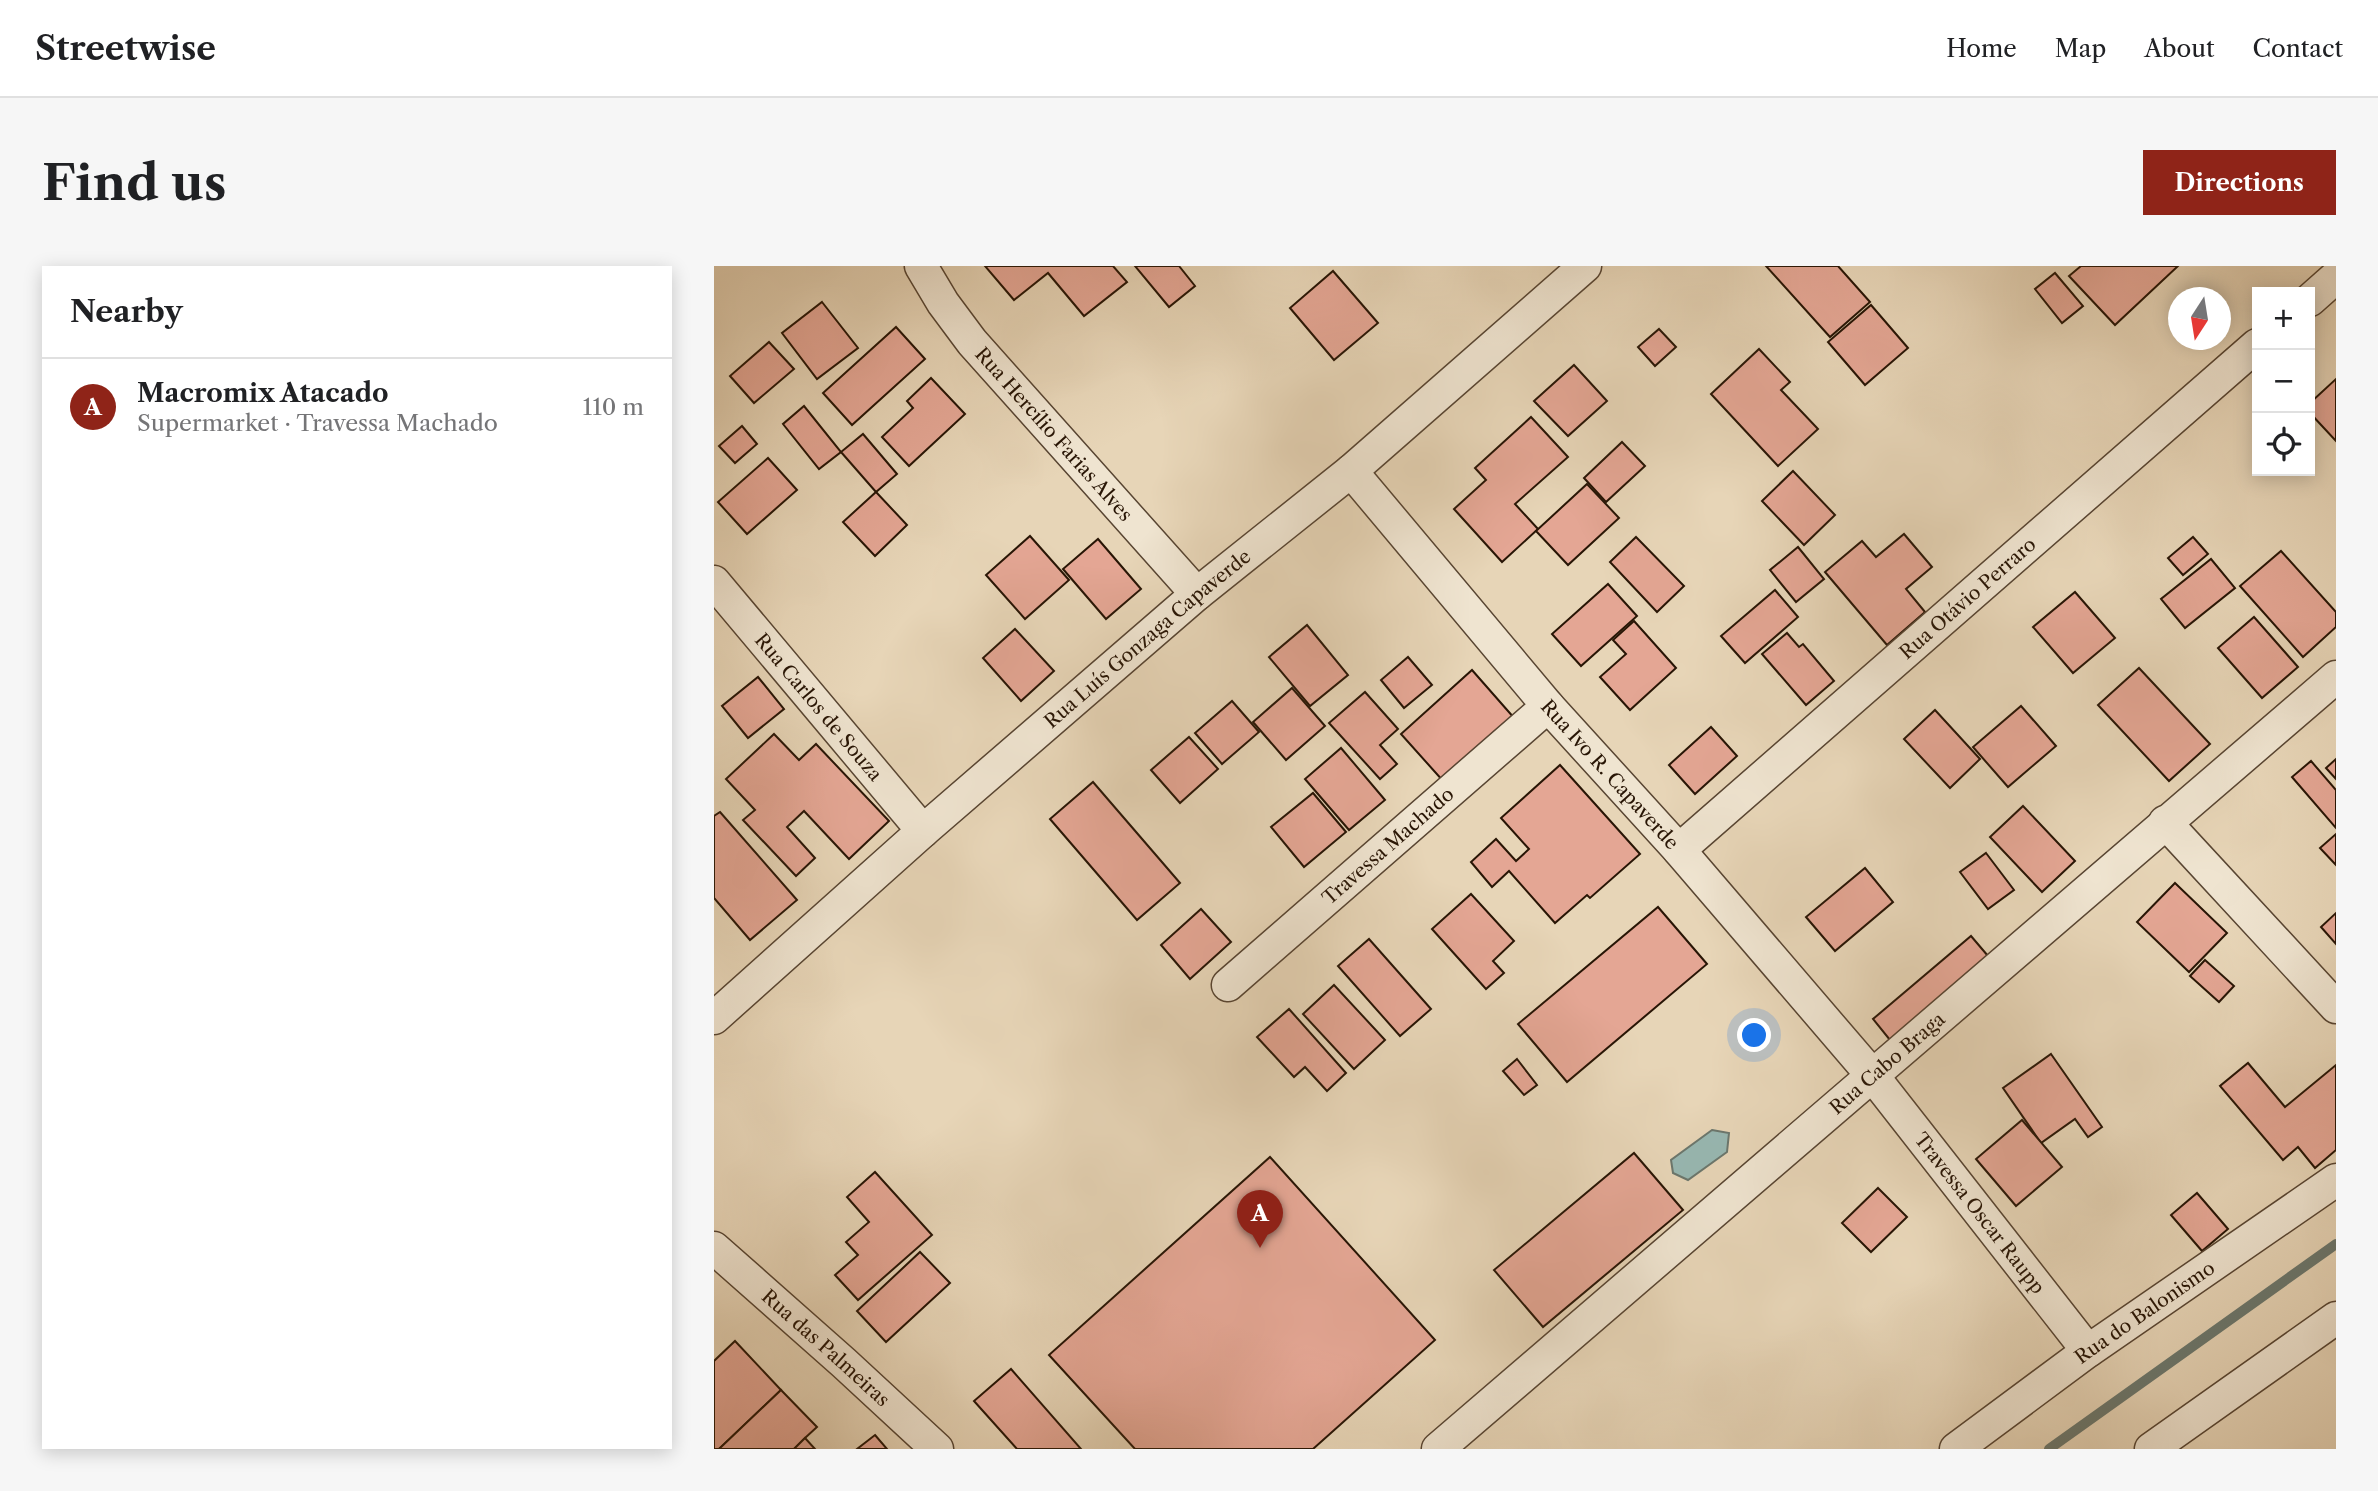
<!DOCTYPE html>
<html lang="en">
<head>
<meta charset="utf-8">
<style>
	:root { --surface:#fff; --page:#f6f6f6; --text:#202124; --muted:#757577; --line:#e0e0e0; --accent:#8f2418 }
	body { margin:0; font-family:"Libre Caslon Text",serif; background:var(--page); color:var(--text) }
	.controls { position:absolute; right:21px; top:21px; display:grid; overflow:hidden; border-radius:0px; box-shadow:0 4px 18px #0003 }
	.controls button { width:63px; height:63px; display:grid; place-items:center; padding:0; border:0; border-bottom:2px solid var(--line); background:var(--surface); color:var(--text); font:35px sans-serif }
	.compass { position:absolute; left:1454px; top:21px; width:63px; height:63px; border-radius:50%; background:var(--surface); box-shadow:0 4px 18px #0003; rotate:192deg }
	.you { position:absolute; left:1041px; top:770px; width:24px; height:24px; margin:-18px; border:5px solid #fff; border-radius:50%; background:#1a73e8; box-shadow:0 0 0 10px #1a73e833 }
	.badge { display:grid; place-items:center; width:46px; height:46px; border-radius:50%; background:var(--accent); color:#fff; font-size:23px; font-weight:700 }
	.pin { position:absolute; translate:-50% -58px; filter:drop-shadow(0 2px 4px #0008) }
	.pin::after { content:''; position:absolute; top:37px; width:24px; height:21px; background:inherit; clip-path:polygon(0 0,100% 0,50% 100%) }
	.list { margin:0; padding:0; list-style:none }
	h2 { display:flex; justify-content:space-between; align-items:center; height:91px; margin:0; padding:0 28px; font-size:30px }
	h2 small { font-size:23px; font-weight:400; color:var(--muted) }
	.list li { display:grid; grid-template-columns:46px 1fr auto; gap:21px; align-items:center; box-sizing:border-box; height:98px; padding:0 28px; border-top:2px solid var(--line) }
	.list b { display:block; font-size:26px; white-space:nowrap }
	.list p { margin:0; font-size:23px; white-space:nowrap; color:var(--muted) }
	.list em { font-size:23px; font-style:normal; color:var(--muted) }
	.icon { flex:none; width:38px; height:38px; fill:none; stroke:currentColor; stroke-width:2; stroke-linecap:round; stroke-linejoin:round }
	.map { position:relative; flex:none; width:1622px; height:1183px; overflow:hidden; border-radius:0px }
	header { display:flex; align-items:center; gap:42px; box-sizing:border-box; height:98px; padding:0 35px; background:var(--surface); border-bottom:2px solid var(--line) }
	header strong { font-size:33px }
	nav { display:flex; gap:38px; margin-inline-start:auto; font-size:24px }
	.intro { display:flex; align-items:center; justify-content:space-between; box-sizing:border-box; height:168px; padding:0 42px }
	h1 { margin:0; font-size:49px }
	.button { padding:18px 32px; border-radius:0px; background:var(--accent); color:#fff; font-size:24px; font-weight:700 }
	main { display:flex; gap:42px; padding:0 42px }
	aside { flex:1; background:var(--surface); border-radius:0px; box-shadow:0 4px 18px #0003 }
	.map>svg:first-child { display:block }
</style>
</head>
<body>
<header>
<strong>Streetwise</strong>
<nav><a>Home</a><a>Map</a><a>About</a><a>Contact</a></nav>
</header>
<div class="intro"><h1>Find us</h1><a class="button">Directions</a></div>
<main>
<aside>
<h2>Nearby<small></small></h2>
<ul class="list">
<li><span class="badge">A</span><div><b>Macromix Atacado</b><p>Supermarket · Travessa Machado</p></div><em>110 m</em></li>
</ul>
</aside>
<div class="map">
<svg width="1622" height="1183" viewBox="0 0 1622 1183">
	<rect width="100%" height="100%" fill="#e7d5b7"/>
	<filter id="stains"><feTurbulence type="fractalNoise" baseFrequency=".00286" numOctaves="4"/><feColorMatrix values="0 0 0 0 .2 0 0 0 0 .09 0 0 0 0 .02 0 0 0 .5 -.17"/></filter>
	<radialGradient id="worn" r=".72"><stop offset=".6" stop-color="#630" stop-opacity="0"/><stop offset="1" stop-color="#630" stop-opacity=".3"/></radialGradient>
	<path fill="#97b8b2" stroke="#6b776d" stroke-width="2" d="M998 864 1015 867 1013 886 974 914 959 907 957 894Z"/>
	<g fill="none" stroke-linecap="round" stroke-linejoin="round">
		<path stroke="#6b776d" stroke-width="10" d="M1335 1183 1622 978"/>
	</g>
	<g fill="#e4a694" stroke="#281505" stroke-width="2">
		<path d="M271 0H399L413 16 370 50 334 7 300 34Z"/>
		<path d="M421 0H465L481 20 455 41Z"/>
		<path d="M1052 0H1124L1156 36 1116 71Z"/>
		<path d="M1367 0H1464L1401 59 1355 10Z"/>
		<path d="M619 5 664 57 620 94 576 42Z"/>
		<path d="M1341 7 1369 40 1348 57 1321 23Z"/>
		<path d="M108 36 144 82 103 113 68 67Z"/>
		<path d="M1157 39 1194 82 1151 119 1114 76Z"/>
		<path d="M182 61 211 93 138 159 109 127Z"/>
		<path d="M945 63 962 81 941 100 924 81Z"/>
		<path d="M55 76 80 103 40 137 16 110Z"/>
		<path d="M1045 83 1076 116 1067 124 1104 163 1064 200 997 128Z"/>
		<path d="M860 99 893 135 854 170 820 135Z"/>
		<path d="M217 112 251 148 195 200 168 171 199 142 193 135Z"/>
		<path d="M1622 113V175L1596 147V137Z"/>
		<path d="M90 140 127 186 105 203 69 158Z"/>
		<path d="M817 151 854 191 801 238 824 263 788 296 740 243 772 214 761 202Z"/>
		<path d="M28 160 43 178 21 197 5 180Z"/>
		<path d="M149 168 183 208 162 226 127 186Z"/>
		<path d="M908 176 931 200 892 236 870 212Z"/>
		<path d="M54 192 83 224 33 268 4 236Z"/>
		<path d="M1079 205 1121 249 1090 279 1048 235Z"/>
		<path d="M873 218 905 252 854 299 822 265Z"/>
		<path d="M162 226 193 259 161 290 129 256Z"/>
		<path d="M1190 268 1218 301 1192 323 1211 346 1173 379 1111 306 1148 275 1162 291Z"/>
		<path d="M316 270 355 314 311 353 272 309Z"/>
		<path d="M922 271 970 320 943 346 896 296Z"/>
		<path d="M1479 271 1494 288 1469 309 1454 292Z"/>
		<path d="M384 273 427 323 392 353 349 303Z"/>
		<path d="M1084 281 1110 313 1082 336 1056 304Z"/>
		<path d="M1567 285 1622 346V361L1589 391 1526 320Z"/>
		<path d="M1497 293 1521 322 1471 362 1447 333Z"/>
		<path d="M894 318 923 350 867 400 838 368Z"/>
		<path d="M1061 324 1084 351 1031 397 1007 370Z"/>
		<path d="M1361 326 1401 372 1359 407 1319 361Z"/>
		<path d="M1540 351 1584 401 1548 432 1504 382Z"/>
		<path d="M920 355 962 402 916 444 886 411 912 388 899 374Z"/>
		<path d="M593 359 634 409 596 440 555 391Z"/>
		<path d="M301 363 340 405 307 435 269 392Z"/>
		<path d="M1073 367 1085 381 1089 378 1120 415 1092 439 1048 388Z"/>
		<path d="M694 391 718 419 690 442 667 414Z"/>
		<path d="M1425 402 1496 478 1455 515 1384 439Z"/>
		<path d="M758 404 801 453 730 516 687 468Z"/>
		<path d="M44 411 70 443 34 472 8 440Z"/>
		<path d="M578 422 611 460 572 494 539 456Z"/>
		<path d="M651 426 684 463 666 479 683 498 666 513 615 457Z"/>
		<path d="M518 435 545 466 508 498 481 467Z"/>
		<path d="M1307 440 1342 480 1294 521 1259 481Z"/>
		<path d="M1221 444 1266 493 1236 522 1190 473Z"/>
		<path d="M997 461 1023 490 981 528 955 499Z"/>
		<path d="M60 468 85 494 102 478 175 555 135 593 90 545 73 561 101 592 82 610 29 554 41 544 12 513Z"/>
		<path d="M475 471 504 503 466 537 437 504Z"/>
		<path d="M627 482 671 534 635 564 591 513Z"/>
		<path d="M1622 493V513L1612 502Z"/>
		<path d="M1597 495 1622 524V562L1578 511Z"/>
		<path d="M846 499 926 588 876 632 873 629 841 657 795 605 778 621 757 596 782 573 802 595 815 583 787 552Z"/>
		<path d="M379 516 466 617 423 654 336 553Z"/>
		<path d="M599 527 632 566 590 601 557 561Z"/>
		<path d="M1309 540 1361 595 1328 626 1276 571Z"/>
		<path d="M6 546 83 634 36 674 0 632V550Z"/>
		<path d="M1622 568V599L1606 582Z"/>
		<path d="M1272 587 1300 624 1274 643 1246 606Z"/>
		<path d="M1151 602 1179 636 1121 685 1092 651Z"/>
		<path d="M1461 617 1513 667 1475 706 1423 656Z"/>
		<path d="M757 628 800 675 779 695 790 707 772 723 718 663Z"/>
		<path d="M944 641 993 698 853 816 804 758Z"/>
		<path d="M487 643 517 676 476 713 447 679Z"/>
		<path d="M1622 647V678L1607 661Z"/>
		<path d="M1257 670 1274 690 1176 774 1159 753Z"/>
		<path d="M655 673 717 743 686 770 624 700Z"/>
		<path d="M1491 694 1520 720 1505 736 1476 710Z"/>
		<path d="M620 719 671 774 640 803 589 748Z"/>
		<path d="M575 743 632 807 613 825 591 801 580 811 543 771Z"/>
		<path d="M1337 788 1388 861 1374 871 1361 853 1327 877 1289 822Z"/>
		<path d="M803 793 823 819 810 829 789 805Z"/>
		<path d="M1534 797 1571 841 1622 799V884L1601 902 1584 881 1569 894 1506 820Z"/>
		<path d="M1308 854 1348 901 1302 940 1262 893Z"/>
		<path d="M920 887 969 944 829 1061 780 1004Z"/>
		<path d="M556 891 721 1074 599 1183H421L335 1089Z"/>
		<path d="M161 906 218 969 144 1034 121 1009 144 989 132 976 155 956 133 931Z"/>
		<path d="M1164 922 1193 951 1157 986 1128 957Z"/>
		<path d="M1483 927 1514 963 1488 985 1457 949Z"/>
		<path d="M206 986 236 1017 172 1076 143 1045Z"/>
		<path d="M21 1075 67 1124 5 1183H0V1095Z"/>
		<path d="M297 1103 367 1183H303L260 1135Z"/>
		<path d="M67 1124 103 1161 91 1172 80 1183H5Z"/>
		<path d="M161 1169 173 1183H143Z"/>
		<path d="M91 1172 101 1183H80Z"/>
	</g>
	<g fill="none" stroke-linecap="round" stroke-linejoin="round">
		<g stroke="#584532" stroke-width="35">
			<g id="minor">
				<path id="s1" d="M207 0 229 37 258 76 483 328"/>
				<path d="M1596 34 1622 11"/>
				<path id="s2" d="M637 205 834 440 965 584 1158 809 1374 1085"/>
				<path id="s3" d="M0 316 209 565"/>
				<path d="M1451 556 1622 741"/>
				<path id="s4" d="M965 584 1543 79"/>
				<path id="s5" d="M514 719 834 440"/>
				<path id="s6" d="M0 752 209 565 483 328 637 205 871 0"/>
				<path id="s7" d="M0 982 130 1097 223 1183"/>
				<path id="s8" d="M724 1183 1622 411"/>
				<path id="s9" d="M1242 1183 1374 1085 1622 914"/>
				<path d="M1437 1183 1622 1052"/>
			</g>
		</g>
		<use href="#minor" stroke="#efe4d0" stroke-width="32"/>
	</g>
	<g text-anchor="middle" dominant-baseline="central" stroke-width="7" stroke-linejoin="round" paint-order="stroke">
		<g font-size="19" fill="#281505" stroke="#efe4d0">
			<text stroke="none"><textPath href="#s1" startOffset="215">Rua Hercílio Farias Alves</textPath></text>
			<text stroke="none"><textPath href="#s4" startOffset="383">Rua Otávio Perraro</textPath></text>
			<text stroke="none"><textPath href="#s6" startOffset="576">Rua Luís Gonzaga Capaverde</textPath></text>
			<text stroke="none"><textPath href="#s3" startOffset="163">Rua Carlos de Souza</textPath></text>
			<text stroke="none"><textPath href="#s2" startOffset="399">Rua Ivo R. Capaverde</textPath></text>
			<text stroke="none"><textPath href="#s5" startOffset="212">Travessa Machado</textPath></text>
			<text stroke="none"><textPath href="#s8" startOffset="592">Rua Cabo Braga</textPath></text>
			<text stroke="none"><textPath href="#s2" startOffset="973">Travessa Oscar Raupp</textPath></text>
			<text stroke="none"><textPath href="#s9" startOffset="233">Rua do Balonismo</textPath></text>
			<text stroke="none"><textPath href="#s7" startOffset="150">Rua das Palmeiras</textPath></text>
		</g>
	</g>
	<rect width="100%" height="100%" filter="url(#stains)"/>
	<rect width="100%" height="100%" fill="url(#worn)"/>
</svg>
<div class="controls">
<button>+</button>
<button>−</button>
<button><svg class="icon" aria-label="locate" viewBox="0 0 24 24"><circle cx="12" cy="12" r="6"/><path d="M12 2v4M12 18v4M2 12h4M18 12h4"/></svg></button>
</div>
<svg class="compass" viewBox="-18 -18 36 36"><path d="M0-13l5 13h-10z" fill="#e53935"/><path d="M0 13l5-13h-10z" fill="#757577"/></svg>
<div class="you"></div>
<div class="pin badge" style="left:546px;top:982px">A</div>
</div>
</main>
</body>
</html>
